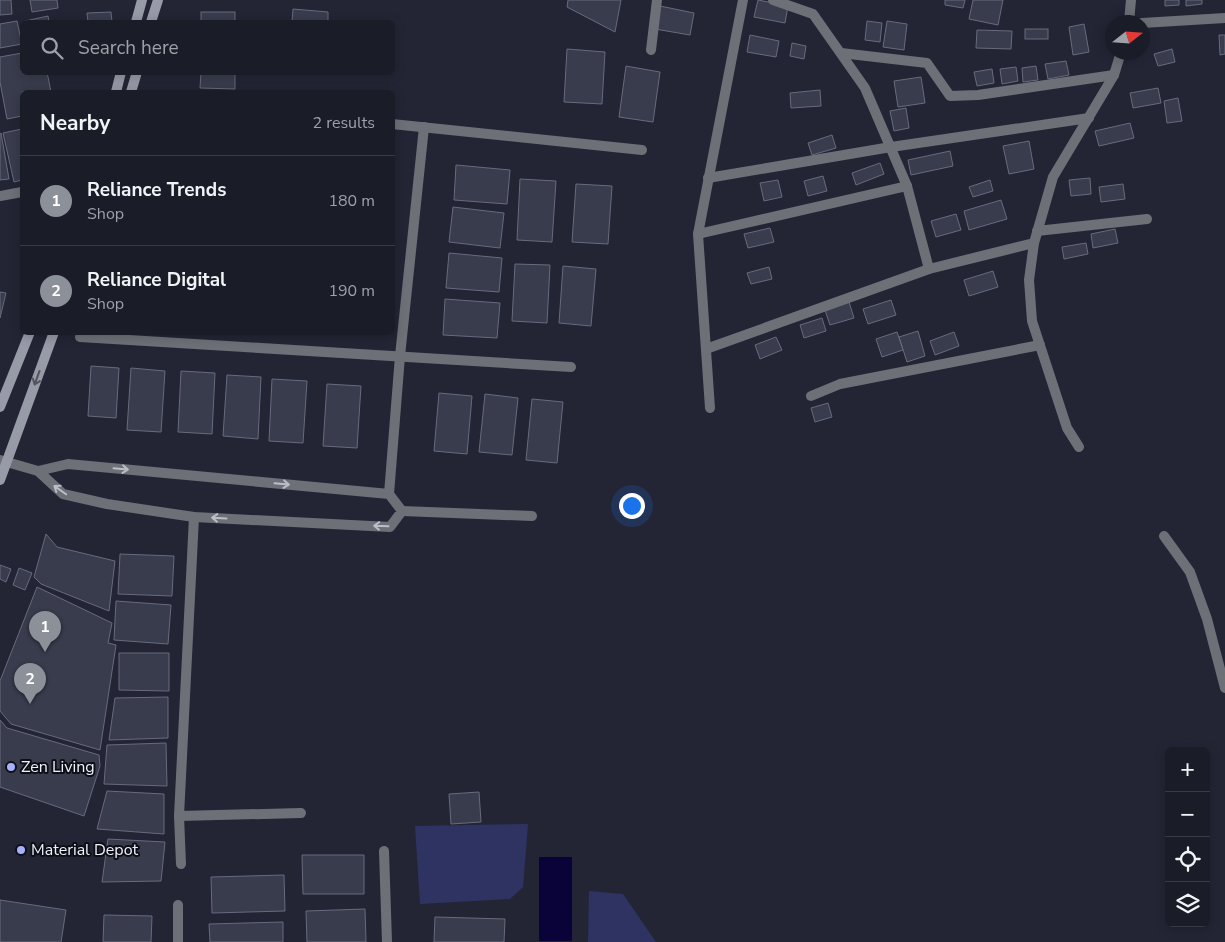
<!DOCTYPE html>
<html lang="en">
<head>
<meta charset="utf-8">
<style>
	:root { --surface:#1a1c28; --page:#272934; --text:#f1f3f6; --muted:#9fa1a8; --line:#383a45; --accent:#8c9099 }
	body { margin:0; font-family:"Nunito Sans",sans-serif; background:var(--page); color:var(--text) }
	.controls { position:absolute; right:15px; bottom:15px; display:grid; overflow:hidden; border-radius:8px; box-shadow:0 2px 12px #0003 }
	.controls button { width:45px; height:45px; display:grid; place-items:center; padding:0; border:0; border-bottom:1px solid var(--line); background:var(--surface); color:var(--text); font:25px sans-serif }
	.compass { position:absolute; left:1105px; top:15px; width:45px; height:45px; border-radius:50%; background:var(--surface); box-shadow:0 2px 12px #0003; rotate:73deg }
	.you { position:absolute; left:631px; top:505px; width:18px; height:18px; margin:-12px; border:4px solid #fff; border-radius:50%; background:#1a73e8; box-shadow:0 0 0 8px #1a73e833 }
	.badge { display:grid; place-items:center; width:32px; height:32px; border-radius:50%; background:var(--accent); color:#fff; font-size:16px; font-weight:700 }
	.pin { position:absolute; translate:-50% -41px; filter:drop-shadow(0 1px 2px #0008) }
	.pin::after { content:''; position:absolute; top:26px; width:18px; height:15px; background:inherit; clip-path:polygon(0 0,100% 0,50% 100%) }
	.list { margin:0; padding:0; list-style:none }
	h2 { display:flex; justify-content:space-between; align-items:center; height:65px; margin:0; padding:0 20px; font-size:21px }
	h2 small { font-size:16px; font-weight:400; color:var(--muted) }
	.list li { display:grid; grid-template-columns:32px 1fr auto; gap:15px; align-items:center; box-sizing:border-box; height:90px; padding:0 20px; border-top:1px solid var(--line) }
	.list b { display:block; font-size:19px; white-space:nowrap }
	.list p { margin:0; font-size:16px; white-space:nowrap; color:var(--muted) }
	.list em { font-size:16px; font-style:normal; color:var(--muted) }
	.icon { flex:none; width:28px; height:28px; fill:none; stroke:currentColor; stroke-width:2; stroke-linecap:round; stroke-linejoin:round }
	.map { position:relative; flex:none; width:1225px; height:942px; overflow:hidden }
	.search { position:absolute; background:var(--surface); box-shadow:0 2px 12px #0003; left:20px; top:20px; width:375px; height:55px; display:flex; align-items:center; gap:12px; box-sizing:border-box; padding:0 18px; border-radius:8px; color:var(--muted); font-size:19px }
	.panel { position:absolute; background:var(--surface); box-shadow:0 2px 12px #0003; left:20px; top:90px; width:375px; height:245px; border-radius:8px }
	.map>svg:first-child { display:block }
</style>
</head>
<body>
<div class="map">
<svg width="1225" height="942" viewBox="0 0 1225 942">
	<rect width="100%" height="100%" fill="#232535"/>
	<g fill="#2e3362">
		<path d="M528 824 523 887 510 899 420 904 415 826Z"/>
		<path d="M589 891 623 894 656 942H588Z"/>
	</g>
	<rect fill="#090339" x="539" y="857" width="33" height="84"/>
	<g fill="#383c4d" stroke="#676b7d">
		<path d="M0 0H11L12 14 0 15Z"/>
		<path d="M30 0H57L58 8 32 12Z"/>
		<path d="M568 0H621L615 32 567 7Z"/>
		<path d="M758 0 788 6 785 23 754 17Z"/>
		<path d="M945 0H965L963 8 945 5Z"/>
		<path d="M973 0H1003L998 25 969 19Z"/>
		<path d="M1165 0H1179V5L1165 6Z"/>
		<path d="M1186 0H1202V4L1186 6Z"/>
		<path d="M660 6 694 13 690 35 655 29Z"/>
		<path d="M293 9 328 12V22H292Z"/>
		<path d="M111 12 112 22H88L87 13Z"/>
		<rect x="201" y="12" width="34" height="10"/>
		<path d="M48 16 49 22H25V21Z"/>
		<path d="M17 21 22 44 0 48V24Z"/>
		<path d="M867 21 882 23 880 42 865 40Z"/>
		<path d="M887 21 907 24 904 50 883 47Z"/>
		<path d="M1084 24 1089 52 1073 55 1069 27Z"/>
		<rect x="1025" y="29" width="23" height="10"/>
		<path d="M977 30 1012 31 1011 49 976 48Z"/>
		<path d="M750 35 779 41 776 57 747 52Z"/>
		<path d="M1219 35H1225V54L1220 55Z"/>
		<path d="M792 43 806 46 804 59 790 56Z"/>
		<path d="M567 49 605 52 602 104 564 102Z"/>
		<path d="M1172 49 1175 62 1158 66 1154 54Z"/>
		<path d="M22 53V72H47L51 92H22V116L7 119 0 82V57Z"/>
		<path d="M1066 61 1069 75 1048 79 1045 64Z"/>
		<path d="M626 66 660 72 653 122 619 117Z"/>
		<path d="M1036 66 1038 80 1023 82 1022 68Z"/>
		<path d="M1016 67 1018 81 1002 84 1000 69Z"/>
		<path d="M992 69 994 83 977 86 974 72Z"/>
		<path d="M201 72H235V89L200 88Z"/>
		<path d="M921 77 925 103 898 107 894 81Z"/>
		<path d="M1158 88 1161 103 1133 108 1130 93Z"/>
		<path d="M820 90 821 106 791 108 790 93Z"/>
		<path d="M1178 98 1182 121 1167 123 1164 101Z"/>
		<path d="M906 108 909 128 894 131 890 111Z"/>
		<path d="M1130 123 1134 138 1099 146 1095 131Z"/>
		<path d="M22 129V180L14 182 3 133Z"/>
		<path d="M1 133 9 179 0 180V134Z"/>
		<path d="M832 135 836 148 812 155 808 143Z"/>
		<path d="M1029 141 1034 169 1009 174 1003 146Z"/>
		<path d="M950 151 953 166 911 175 908 160Z"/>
		<path d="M880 163 884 174 856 185 852 173Z"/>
		<path d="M456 165 510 170 507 204 454 200Z"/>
		<path d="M823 176 827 191 808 196 804 181Z"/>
		<path d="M1090 178 1091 194 1071 196 1069 180Z"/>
		<path d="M520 179 556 181 552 242 517 240Z"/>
		<path d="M778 180 782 197 764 201 760 183Z"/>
		<path d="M990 180 993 191 973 197 969 187Z"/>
		<path d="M576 184 612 186 608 244 572 242Z"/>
		<path d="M1123 184 1125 199 1101 202 1099 187Z"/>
		<path d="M1001 200 1007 219 969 230 964 211Z"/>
		<path d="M453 207 504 213 500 248 449 242Z"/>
		<path d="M956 214 961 230 936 237 931 221Z"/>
		<path d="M770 228 774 242 748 248 744 234Z"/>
		<path d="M1115 229 1118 243 1093 248 1091 234Z"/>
		<path d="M1086 243 1088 254 1064 259 1062 247Z"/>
		<path d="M449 253 502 258 499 292 446 288Z"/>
		<path d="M515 264 550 265 547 323 512 321Z"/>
		<path d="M563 266 596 269 591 326 559 323Z"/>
		<path d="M769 267 772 279 751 284 747 273Z"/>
		<path d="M993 271 998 287 969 296 964 280Z"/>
		<path d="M0 292 6 293 0 318Z"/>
		<path d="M445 299 500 303 497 338 443 335Z"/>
		<path d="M891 300 896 315 868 324 863 309Z"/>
		<path d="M849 302 854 318 830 325 825 310Z"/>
		<path d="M822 318 826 331 804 338 800 325Z"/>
		<path d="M918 331 925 356 907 362 899 337Z"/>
		<path d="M897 332 903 350 882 357 876 339Z"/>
		<path d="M954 332 959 346 935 355 930 341Z"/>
		<path d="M776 337 782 350 760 359 755 345Z"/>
		<path d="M91 366 119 368 116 418 88 416Z"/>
		<path d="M131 368 165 371 161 432 127 430Z"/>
		<path d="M181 371 215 373 212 434 178 432Z"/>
		<path d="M227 375 261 377 258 439 223 436Z"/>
		<path d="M272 379 307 381 303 443 269 441Z"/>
		<path d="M327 384 361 386 357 448 323 446Z"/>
		<path d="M439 393 472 396 467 454 434 451Z"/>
		<path d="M485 394 518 398 512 455 479 452Z"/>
		<path d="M532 399 563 402 557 463 526 460Z"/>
		<path d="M828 403 832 417 815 422 811 408Z"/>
		<path d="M46 534 57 547 115 561 109 611 41 584 34 577Z"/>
		<path d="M120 554 174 556 172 596 118 594Z"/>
		<path d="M0 565 11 569 6 582 0 579Z"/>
		<path d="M19 568 32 573 25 590 13 585Z"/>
		<path d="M37 587 112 623 108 643 116 645 100 750 11 724 0 711V681Z"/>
		<path d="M116 601 171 605 168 644 114 640Z"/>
		<path d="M119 653H169V691L119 690Z"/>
		<path d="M168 697V738L109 740 115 698Z"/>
		<path d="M0 720 7 728 99 755 100 766 84 816 0 787Z"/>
		<path d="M166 743 167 786 104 784 107 745Z"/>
		<path d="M107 791 164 794V834L97 829Z"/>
		<path d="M479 792 481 822 451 824 449 794Z"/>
		<path d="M108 839 165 842 161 881 102 882Z"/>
		<path d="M302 855H364V894H303Z"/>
		<path d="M284 875 285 911 212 913 211 877Z"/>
		<path d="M0 900 66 910 61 942H0Z"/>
		<path d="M365 909 366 942H307L306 911Z"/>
		<path d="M104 915 152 916 151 942H103Z"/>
		<path d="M435 917 505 919 504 942H434Z"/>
		<path d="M283 922V942H210L209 924Z"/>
	</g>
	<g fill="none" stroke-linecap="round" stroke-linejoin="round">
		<g stroke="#6e7078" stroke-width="10">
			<path d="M773 0 813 14 865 88 907 186 929 269 1034 243"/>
			<path d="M1129 22 1131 0"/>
			<path d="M1142 23 1225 18"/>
			<path d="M651 50 657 0"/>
			<path d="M841 53 927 63 950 96 978 95 1114 75"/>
			<path d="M392 124 642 150"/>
			<path d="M708 178 891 147 1089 118"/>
			<path d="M0 196 22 192"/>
			<path d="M1037 231 1147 219"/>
			<path d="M698 234 907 186"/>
			<path d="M80 337 571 367"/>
			<path d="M706 349 929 269"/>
			<path d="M811 396 840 384 1040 345"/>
			<path d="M710 408 698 234 743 0"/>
			<path d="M1079 447 1067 428 1032 321 1029 280 1034 243 1053 177 1114 75 1121 52"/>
			<path d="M0 460 38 471 63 494 107 504 194 517 390 527 402 511 389 494 400 356 424 127"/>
			<path d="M38 471 68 464 389 494"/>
			<path d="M402 511 532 516"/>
			<path d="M1164 536 1190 572 1207 619 1225 688"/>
			<path d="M179 816 301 813"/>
			<path d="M384 851 387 942"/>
			<path d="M181 864 179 816 194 517"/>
			<path d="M178 905V942"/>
		</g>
		<g stroke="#979aa7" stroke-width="10">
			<path d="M136 22 142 0"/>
			<path d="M151 22 158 0"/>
			<path d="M116 92 121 72"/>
			<path d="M131 92 137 72"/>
			<path d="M0 407 30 332"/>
			<path d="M0 480 54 332"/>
		</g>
	</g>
	<defs><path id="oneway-shaft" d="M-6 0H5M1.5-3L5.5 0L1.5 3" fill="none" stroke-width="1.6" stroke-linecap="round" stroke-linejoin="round" transform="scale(1.25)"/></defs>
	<use stroke="#52545e" href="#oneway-shaft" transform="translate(37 378) rotate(110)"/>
	<g stroke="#bbbdc7">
		<use href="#oneway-shaft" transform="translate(121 469) rotate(5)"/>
		<use href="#oneway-shaft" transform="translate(282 484) rotate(5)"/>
		<use href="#oneway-shaft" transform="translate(60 490) rotate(-145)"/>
		<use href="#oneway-shaft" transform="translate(219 518) rotate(-177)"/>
		<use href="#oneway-shaft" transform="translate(381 526) rotate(-178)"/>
	</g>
	<g fill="#a5b1fc" stroke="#0e0f16" stroke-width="2">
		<circle cx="11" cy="767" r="5"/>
		<circle cx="21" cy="850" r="5"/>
	</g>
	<g text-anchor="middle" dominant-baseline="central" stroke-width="4" stroke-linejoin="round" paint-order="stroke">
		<g font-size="16" fill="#eef1fb" stroke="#0e0f16" text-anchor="start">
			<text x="21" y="767">Zen Living</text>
			<text x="31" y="850">Material Depot</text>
		</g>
	</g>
</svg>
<div class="controls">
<button>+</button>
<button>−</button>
<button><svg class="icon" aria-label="locate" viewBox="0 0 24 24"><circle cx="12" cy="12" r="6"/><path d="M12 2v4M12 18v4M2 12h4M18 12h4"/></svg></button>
<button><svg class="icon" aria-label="layers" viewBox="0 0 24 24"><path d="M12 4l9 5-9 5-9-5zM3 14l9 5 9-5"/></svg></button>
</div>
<svg class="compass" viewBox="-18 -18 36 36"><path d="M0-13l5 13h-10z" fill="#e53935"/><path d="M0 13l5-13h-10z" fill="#9fa1a8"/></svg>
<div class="you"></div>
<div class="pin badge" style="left:45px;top:652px">1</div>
<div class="pin badge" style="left:30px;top:704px">2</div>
<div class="search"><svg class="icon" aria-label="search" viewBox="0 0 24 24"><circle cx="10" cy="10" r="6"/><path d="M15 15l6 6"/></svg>Search here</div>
<section class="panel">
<h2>Nearby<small>2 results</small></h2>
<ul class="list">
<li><span class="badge">1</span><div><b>Reliance Trends</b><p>Shop</p></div><em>180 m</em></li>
<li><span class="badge">2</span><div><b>Reliance Digital</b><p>Shop</p></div><em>190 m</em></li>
</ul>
</section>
</div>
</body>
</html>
